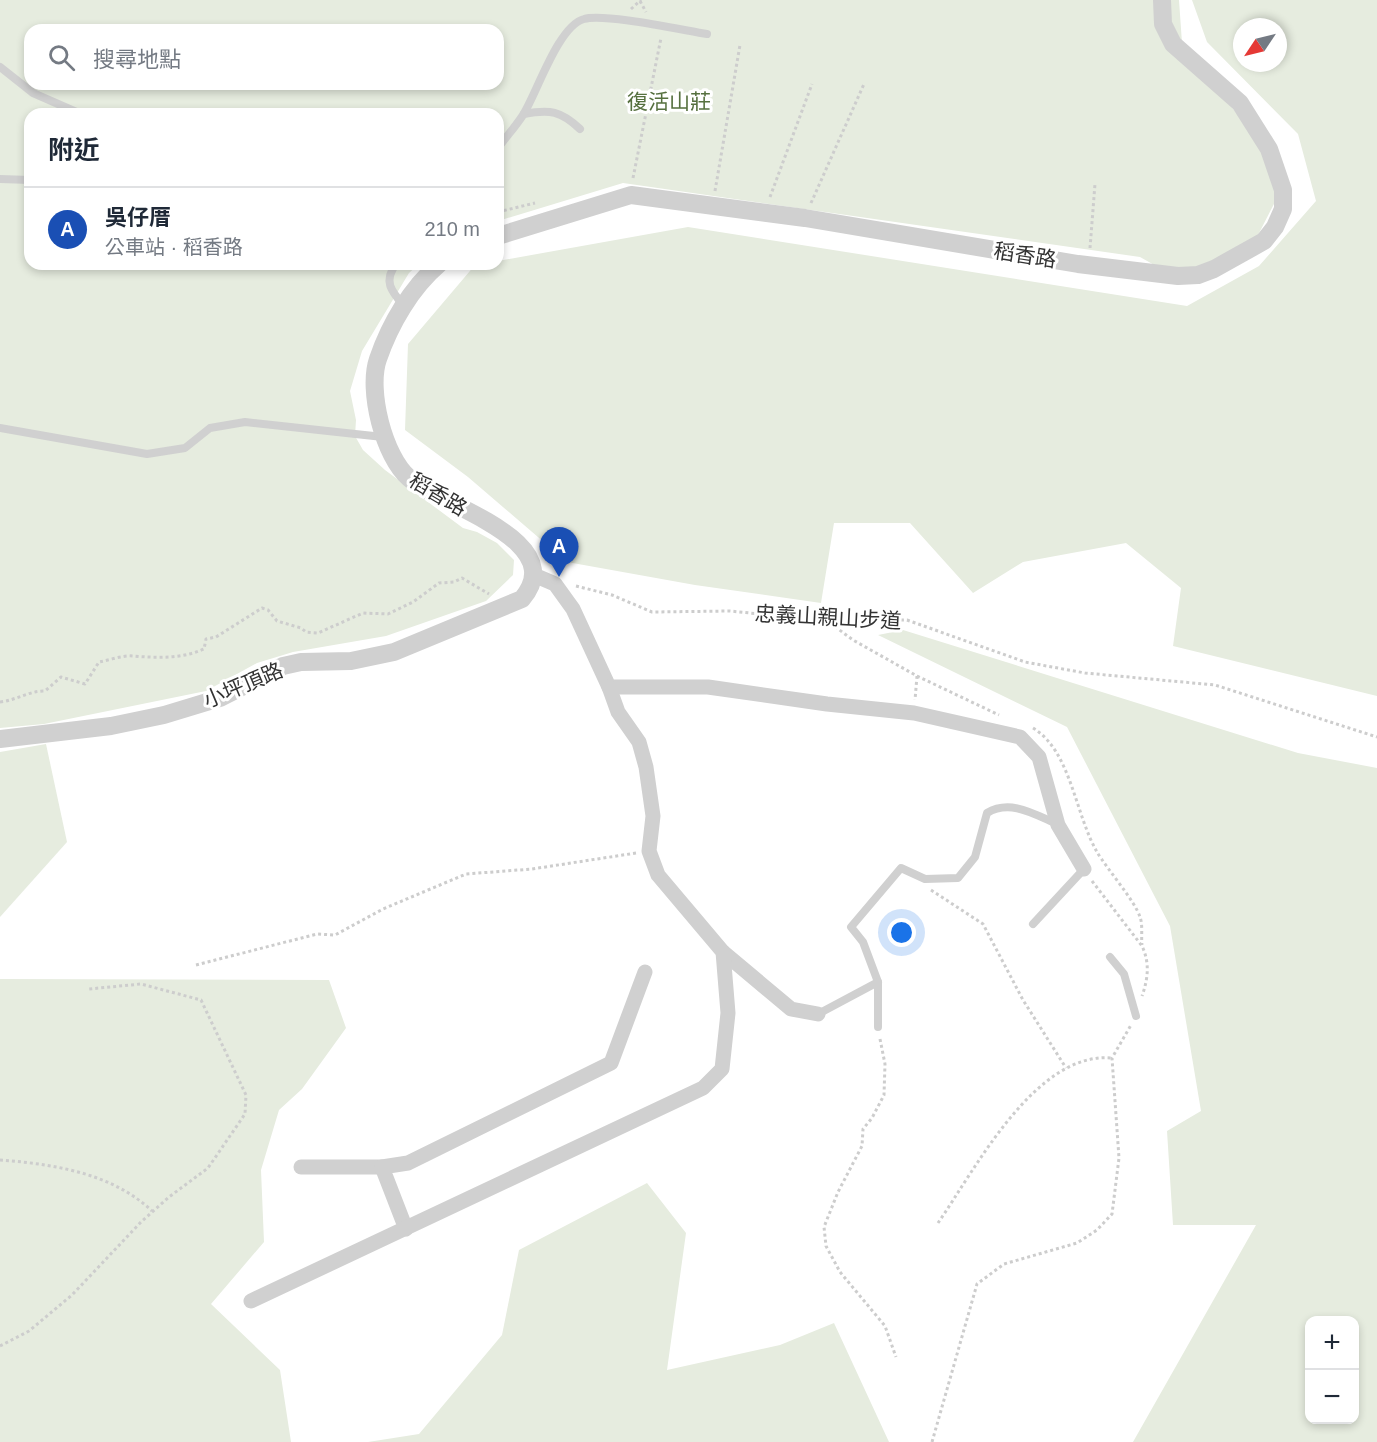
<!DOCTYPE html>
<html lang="zh-TW">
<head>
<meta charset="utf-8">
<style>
	:root { --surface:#fff; --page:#f6f6f7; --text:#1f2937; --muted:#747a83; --line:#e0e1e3; --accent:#0f766e }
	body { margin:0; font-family:Helvetica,"Noto Sans TC",sans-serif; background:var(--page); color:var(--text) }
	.controls { position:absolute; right:18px; bottom:18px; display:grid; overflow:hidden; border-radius:12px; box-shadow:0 3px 9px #0003 }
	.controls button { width:54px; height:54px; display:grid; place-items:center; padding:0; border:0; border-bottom:2px solid var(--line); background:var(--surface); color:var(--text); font:30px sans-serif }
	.compass { position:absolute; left:1233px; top:18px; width:54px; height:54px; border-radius:50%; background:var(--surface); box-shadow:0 3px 9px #0003; rotate:235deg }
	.you { position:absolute; left:902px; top:933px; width:21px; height:21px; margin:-15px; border:4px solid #fff; border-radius:50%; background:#1a73e8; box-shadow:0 0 0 9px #1a73e833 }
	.badge { display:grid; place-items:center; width:39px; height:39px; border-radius:50%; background:var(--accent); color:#fff; font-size:20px; font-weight:700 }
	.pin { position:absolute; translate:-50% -50px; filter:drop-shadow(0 2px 3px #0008) }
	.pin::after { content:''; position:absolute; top:32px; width:21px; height:18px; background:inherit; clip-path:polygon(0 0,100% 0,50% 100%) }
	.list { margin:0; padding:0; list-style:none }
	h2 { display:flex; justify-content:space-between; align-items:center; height:78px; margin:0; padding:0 24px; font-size:26px }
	h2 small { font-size:20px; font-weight:400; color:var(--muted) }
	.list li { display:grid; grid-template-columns:39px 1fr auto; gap:18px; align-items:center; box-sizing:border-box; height:84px; padding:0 24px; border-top:2px solid var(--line) }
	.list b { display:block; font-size:22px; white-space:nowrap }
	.list p { margin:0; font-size:20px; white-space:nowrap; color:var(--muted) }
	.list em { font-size:20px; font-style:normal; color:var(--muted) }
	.icon { flex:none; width:33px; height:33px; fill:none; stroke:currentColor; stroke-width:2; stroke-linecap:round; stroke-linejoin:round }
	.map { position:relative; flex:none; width:1377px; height:1442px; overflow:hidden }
	.search { position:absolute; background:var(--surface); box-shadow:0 3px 9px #0003; left:24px; top:24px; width:480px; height:66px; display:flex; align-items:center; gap:15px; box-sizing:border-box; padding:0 21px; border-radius:18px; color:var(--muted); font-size:22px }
	.panel { position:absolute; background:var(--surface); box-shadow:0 3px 9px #0003; left:24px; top:108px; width:480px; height:162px; border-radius:18px }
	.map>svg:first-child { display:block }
</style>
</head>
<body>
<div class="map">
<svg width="1377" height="1442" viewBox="0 0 1377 1442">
	<rect width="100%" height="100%" fill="#fff"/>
	<g fill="#e6ecdf" fill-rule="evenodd">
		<path d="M0 0H1179L1182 43 1269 155 1276 200 1257 237 1197 270 1174 276 1140 257 623 183 498 221V114H30V264H419L409 273 362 351 350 391 356 420 355 436 363 450 385 470 463 528 477 532 497 543 514 560 513 575 486 601 386 636 293 652 257 663 206 691 44 724 0 728ZM30 30H498V84H30Z"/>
		<path d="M1192 0H1377V696L1173 646 1181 588 1126 543 1023 562 973 593 910 523H834L821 603 695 585 567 562 468 477 405 430 408 344 475 265 498 264V261L688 227 1187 306 1259 266 1316 201 1298 134 1207 42ZM1242 27H1278V63H1242Z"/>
		<path d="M903 630 1298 753 1377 768V1442H1133L1256 1225H1173L1167 1131 1201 1111 1170 926 1067 727 878 635ZM1310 1320H1354V1420H1310Z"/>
		<path d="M46 744 67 842 0 917V752Z"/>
		<path d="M0 979 329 980 346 1028 302 1089 279 1110 261 1170 264 1242 211 1304 280 1370 291 1442H0Z"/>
		<path d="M647 1183 686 1233 667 1370 780 1345 834 1323 889 1442H368L419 1434 502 1335 519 1250Z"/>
	</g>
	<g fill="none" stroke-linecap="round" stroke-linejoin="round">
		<g stroke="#cdcdcd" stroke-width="3" stroke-dasharray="3 3" stroke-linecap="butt">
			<path d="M640 1 646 12"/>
			<path d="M631 9 641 0"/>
			<path d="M633 178 661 38"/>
			<path d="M715 191 740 45"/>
			<path d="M770 197 812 84"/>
			<path d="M811 203 864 84"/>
			<path d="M498 212 535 203"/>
			<path d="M1090 248 1095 184"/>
			<path d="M576 586 612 595 652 612 730 611 829 621 907 620 1025 662 1085 673 1215 685 1377 737"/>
			<path d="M830 623 853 640 917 676 915 700"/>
			<path d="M917 676 999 715"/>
			<path d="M0 702C17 700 28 691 45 691L61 677 85 684 99 662C110 660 123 655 133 656 158 658 181 659 204 649L206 639 216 637 262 608 268 610 277 621 301 628 306 632 318 633 363 613 388 614 413 602 439 583 454 582 462 578 489 594"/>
			<path d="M1033 728C1071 751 1075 814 1097 852 1107 869 1135 901 1140 917 1143 925 1141 936 1142 945"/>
			<path d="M1092 881 1142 946C1150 963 1148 979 1142 996"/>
			<path d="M931 890 983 924 1023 1000 1066 1068"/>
			<path d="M196 965 317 934 335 935 383 909 466 874 532 869 636 853"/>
			<path d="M880 1039 885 1064 884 1095 872 1118 863 1129 862 1146 838 1192 824 1227 826 1246 840 1272 885 1326 896 1357"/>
			<path d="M0 1160C53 1164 112 1173 152 1211"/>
			<path d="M938 1223C976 1168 1036 1051 1112 1058"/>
			<path d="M0 1346 29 1331 72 1295 141 1222 169 1197 208 1168 245 1114 246 1095 201 1000 141 984 89 989"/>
			<path d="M932 1442 977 1284 1004 1264 1077 1243 1097 1230 1112 1214 1119 1158 1112 1058 1131 1025"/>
		</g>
		<g stroke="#d0d0d0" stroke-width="8">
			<path d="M0 67 33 93 81 114"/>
			<path d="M524 114C550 109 561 111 580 129"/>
			<path d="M498 148C506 137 516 126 523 115 537 93 558 26 584 19 604 13 682 30 707 34"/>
			<path d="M0 179 30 180"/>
			<path d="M396 264C383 281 391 291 404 306"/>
			<path d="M0 428 147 454 185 448 210 428 245 422 383 437"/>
			<path d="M1033 924 1084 869"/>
			<path d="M1110 957 1124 974 1136 1016"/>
			<path d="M878 982 863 942 851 927 901 868 925 879 958 878 975 857 987 813C1010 799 1034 814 1057 824"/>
			<path d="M818 1014 878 982V1027"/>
		</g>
		<g stroke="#d0d0d0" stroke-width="15">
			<path d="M534 575 555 584 573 609 609 687H708L827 704 914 713 1020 737 1039 757 1058 825 1084 869"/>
			<path d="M723 952 791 1009 818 1014"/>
			<path d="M301 1167H382"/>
			<path d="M406 1229 382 1167 408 1163 611 1063 645 972"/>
			<path d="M251 1301 703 1088 722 1069 728 1013 723 952 658 875 649 851 653 816 646 767 639 742 618 712 609 687"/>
		</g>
		<g stroke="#d0d0d0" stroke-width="18">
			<path d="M498 236 631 195 805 218 1078 264 1178 276 1198 275 1214 269 1264 241 1275 227 1283 209V190L1269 149 1240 103 1173 44 1163 24 1162 0"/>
			<path d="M0 739 111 726 164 715 220 698 283 666 301 662 351 661 394 652 522 599C572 540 439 505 409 478 384 457 367 390 378 359 390 324 411 288 439 264"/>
		</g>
	</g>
	<g text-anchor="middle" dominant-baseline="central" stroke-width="6" stroke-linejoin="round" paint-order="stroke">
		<g font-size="21" fill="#56703f" stroke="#fff">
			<text x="669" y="101">復活山莊</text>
		</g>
		<g font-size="21" fill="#333" stroke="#fff">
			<text transform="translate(1025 255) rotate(9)">稻香路</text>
			<text transform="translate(438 494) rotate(31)">稻香路</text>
			<text transform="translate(828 617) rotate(3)">忠義山親山步道</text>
			<text transform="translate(243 685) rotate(-23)">小坪頂路</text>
		</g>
	</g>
</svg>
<div class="controls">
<button>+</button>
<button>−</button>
</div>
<svg class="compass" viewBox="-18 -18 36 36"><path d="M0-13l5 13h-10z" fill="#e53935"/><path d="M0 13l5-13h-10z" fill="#747a83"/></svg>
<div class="you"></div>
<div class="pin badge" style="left:559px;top:577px;background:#1a4fb4">A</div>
<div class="search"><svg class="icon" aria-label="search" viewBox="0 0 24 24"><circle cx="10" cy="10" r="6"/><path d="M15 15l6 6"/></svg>搜尋地點</div>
<section class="panel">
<h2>附近<small></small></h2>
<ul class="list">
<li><span class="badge" style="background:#1a4fb4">A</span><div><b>吳仔厝</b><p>公車站 · 稻香路</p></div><em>210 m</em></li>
</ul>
</section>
</div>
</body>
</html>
